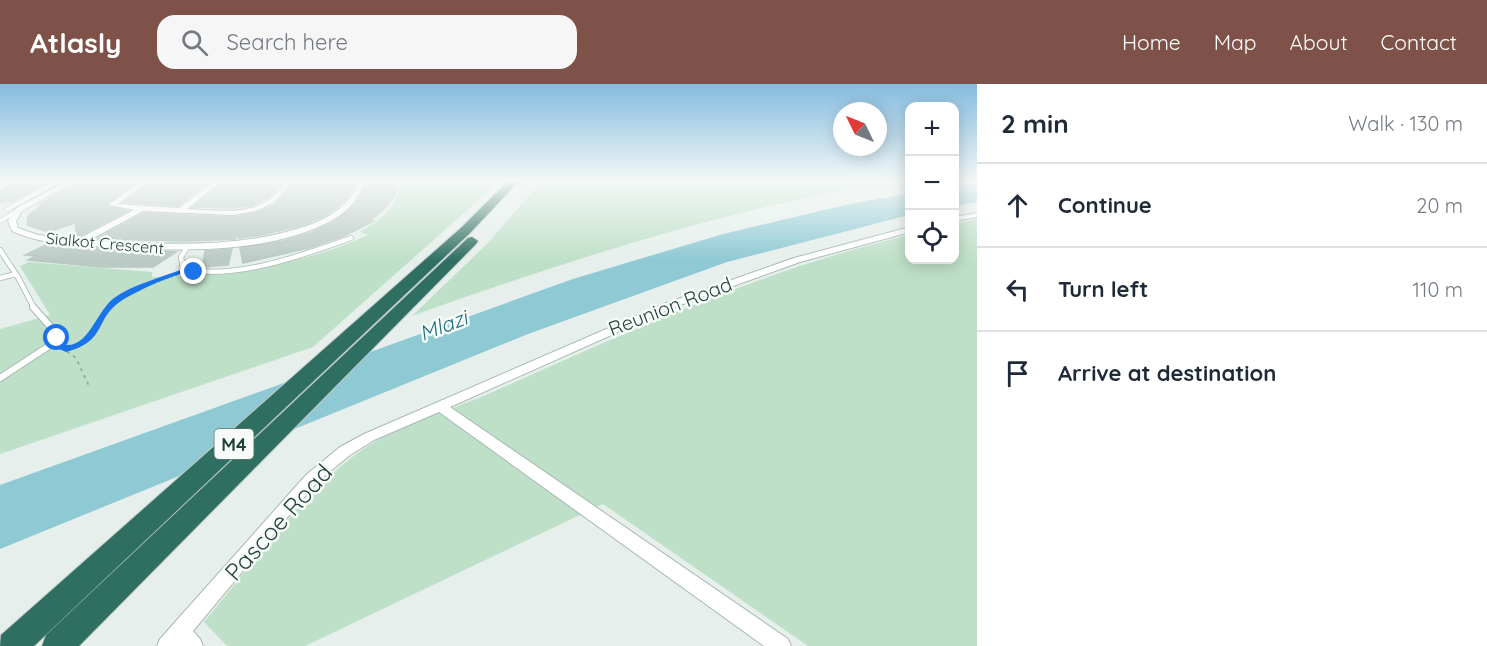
<!DOCTYPE html>
<html lang="en">
<head>
<meta charset="utf-8">
<style>
	:root { --surface:#fff; --page:#f6f6f7; --text:#1f2937; --muted:#747a83; --line:#e0e1e3; --accent:#7f5249 }
	body { margin:0; font-family:Quicksand,sans-serif; background:var(--page); color:var(--text) }
	.controls { position:absolute; right:18px; top:18px; display:grid; overflow:hidden; border-radius:12px; box-shadow:0 3px 15px #0003 }
	.controls button { width:54px; height:54px; display:grid; place-items:center; padding:0; border:0; border-bottom:2px solid var(--line); background:var(--surface); color:var(--text); font:30px sans-serif }
	.compass { position:absolute; left:833px; top:18px; width:54px; height:54px; border-radius:50%; background:var(--surface); box-shadow:0 3px 15px #0003; rotate:313deg }
	.stop { position:absolute; width:18px; height:18px; margin:-14px; border:4px solid #1a73e8; border-radius:50%; background:#fff }
	.stop.end { background:#1a73e8; border-color:#fff; box-shadow:0 2px 6px #0008 }
	.list { margin:0; padding:0; list-style:none }
	h2 { display:flex; justify-content:space-between; align-items:center; height:78px; margin:0; padding:0 24px; font-size:26px }
	h2 small { font-size:20px; font-weight:400; color:var(--muted) }
	.list li { display:grid; grid-template-columns:39px 1fr auto; gap:18px; align-items:center; box-sizing:border-box; height:84px; padding:0 24px; border-top:2px solid var(--line) }
	.list b { display:block; font-size:22px; white-space:nowrap }
	.list em { font-size:20px; font-style:normal; color:var(--muted) }
	.icon { flex:none; width:33px; height:33px; fill:none; stroke:currentColor; stroke-width:2; stroke-linecap:round; stroke-linejoin:round }
	.map { position:relative; flex:none; width:977px; height:562px; overflow:hidden }
	header { display:flex; align-items:center; gap:36px; box-sizing:border-box; height:84px; padding:0 30px; background:var(--accent); color:#fff }
	header strong { font-size:28px }
	nav { display:flex; gap:33px; margin-inline-start:auto; font-size:21px }
	.search { width:420px; height:54px; background:var(--page); display:flex; align-items:center; gap:15px; box-sizing:border-box; padding:0 21px; border-radius:18px; color:var(--muted); font-size:22px }
	main { display:flex }
	aside { flex:1; background:var(--surface) }
	.map>svg:first-child { display:block }
</style>
</head>
<body>
<header>
<strong>Atlasly</strong>
<div class="search"><svg class="icon" aria-label="search" viewBox="0 0 24 24"><circle cx="10" cy="10" r="6"/><path d="M15 15l6 6"/></svg>Search here</div>
<nav><a>Home</a><a>Map</a><a>About</a><a>Contact</a></nav>
</header>
<main>
<div class="map">
<svg width="977" height="562" viewBox="0 0 977 562">
	<rect width="100%" height="100%" fill="#e6efeb"/>
	<g fill="#bfe0c8">
		<path d="M402 98H499L313 263 0 370V245L50 231 20 182 29 178 152 188V193C223 191 303 182 368 151L360 148C385 134 393 126 402 98Z"/>
		<path d="M541 98H887C724 126 568 176 412 232L487 160Z"/>
		<path d="M977 135V562H808L603 420 305 562H227L204 538C251 482 300 411 359 368 400 339 450 327 495 307 630 247 765 185 909 151L910 176H954L955 140Z"/>
	</g>
	<g fill="#8ec9d4">
		<path d="M977 99V118L955 122V102Z"/>
		<path d="M909 109V131L727 178 528 250 0 465V401L573 195 723 150 845 121Z"/>
	</g>
	<g fill="none" stroke-linecap="round" stroke-linejoin="round">
		<path stroke="#8ec9d4" stroke-width="2" d="M959 98 977 104"/>
	</g>
	<g fill="#bbcac4" stroke="#b8c9c2" stroke-width="1.5">
		<path d="M15 98H48L13 117 0 118V108Z"/>
		<path d="M76 98H136L106 121 108 123 127 127 77 153 75 139 48 148 27 141 28 132 43 121H39Z"/>
		<path d="M150 98H209L178 122 124 118Z"/>
		<path d="M222 98H283L269 113 251 122 230 124 193 123Z"/>
		<path d="M295 98 356 100 344 117 327 131 300 142 261 151 238 154 236 149 235 155 187 157 96 155 144 129 233 133 256 129 275 121Z"/>
		<path d="M378 98H399L395 112 383 126 371 136 374 137 344 152 309 164 243 179 240 164 283 157 310 149 335 137 354 121 368 100Z"/>
		<path d="M48 160 106 165 176 168 153 183H101L28 176 36 172 25 171Z"/>
		<path d="M232 165 228 181 202 183 205 167Z"/>
	</g>
	<g fill="none" stroke-linecap="round" stroke-linejoin="round">
		<g stroke="#a8b8b2" stroke-width="5">
			<g id="lane-far2">
				<path d="M0 104 11 98"/>
				<path d="M6 126 57 98"/>
				<path d="M0 137 18 127"/>
			</g>
		</g>
		<g stroke="#a8b8b2" stroke-width="6">
			<g id="lane-far1">
				<path d="M186 165 181 173 183 185C237 196 300 172 351 154"/>
				<path d="M0 166 19 195 34 224"/>
				<path d="M0 194 16 190"/>
			</g>
		</g>
		<g stroke="#a8b8b2" stroke-width="8">
			<path id="lane" d="M0 294 52 260 57 250 33 223"/>
		</g>
		<g stroke="#a8b8b2" stroke-width="2">
			<g id="street">
				<path d="M66 98H74L22 127 16 137 18 144 38 151 76 156 134 126 108 121 140 98H148L118 120 179 124 213 98H220L187 125C213 126 248 132 270 115 276 111 281 104 286 98H293L273 119 256 127 233 131 143 127 88 157C155 159 220 165 286 148 305 143 325 137 340 124 349 117 354 108 360 98H366C358 114 349 127 334 135 272 171 175 167 106 163 73 160 42 161 12 147L8 137 16 124Z"/>
				<path d="M977 129V133L954 137V133Z"/>
				<path d="M910 143V148L800 178 672 224 450 323 788 555 791 562H764L439 328 374 356 350 371 316 399 193 547 200 555 203 562H157L160 555 306 391 340 363 364 350 664 220 794 174Z"/>
			</g>
		</g>
		<g stroke="#c2cac8" stroke-width="2">
			<g id="highway">
				<path d="M507 98H518L470 149 34 562H0L1 551 462 143Z"/>
				<path d="M472 153 478 157 476 160 79 562H42L46 551 468 154Z"/>
			</g>
		</g>
		<path stroke="#86b3a5" stroke-width="1.5" stroke-dasharray="1.5 3" stroke-linecap="butt" d="M107 224 134 206 178 191"/>
		<g stroke="#86b3a5" stroke-width="2" stroke-dasharray="3 4.5" stroke-linecap="butt">
			<path d="M61 263 76 274 89 302"/>
			<path d="M66 265C98 254 89 243 109 223"/>
		</g>
		<use href="#lane-far2" stroke="#fff" stroke-width="4"/>
		<use href="#lane-far1" stroke="#fff" stroke-width="4.5"/>
		<use href="#lane" stroke="#fff" stroke-width="6"/>
		<use href="#street" fill="#fff" fill-rule="evenodd"/>
		<use href="#highway" fill="#2f6f62" fill-rule="evenodd"/>
	</g>
	<linearGradient id="sky" x2="0" y2="1"><stop stop-color="#84bce0"/><stop offset="0.55" stop-color="#f4f8f6"/><stop offset="1" stop-color="#f4f8f6" stop-opacity="0"/></linearGradient>
	<rect width="977" height="177" fill="url(#sky)"/>
	<path fill="#1a73e8" d="M183 185 198 188C193 190 191 188 185 189 167 193 137 207 121 217 94 235 108 257 66 268L48 260 57 251 61 254 58 259C87 271 95 228 114 214 134 200 160 194 183 185Z"/>
	<g text-anchor="middle" dominant-baseline="central" stroke-width="5" stroke-linejoin="round" paint-order="stroke">
		<g font-size="16" fill="#24423a" stroke="#f7fbf9">
			<text transform="translate(105 159) rotate(5)">Sialkot Crescent</text>
		</g>
		<rect fill="#f7fbf9" stroke="#637a73" stroke-width="1.5" x="214.5" y="345" width="39" height="30" rx="4.5"/>
		<g font-size="18" font-weight="bold" fill="#24423a">
			<text x="234" y="360">M4</text>
		</g>
		<g font-size="20" fill="#24423a" stroke="#f7fbf9">
			<text transform="translate(670 222) rotate(-21)">Reunion Road</text>
		</g>
		<g font-size="21" font-style="italic" fill="#1c6f80" stroke="#f7fbf9">
			<text transform="translate(443 241) rotate(-21)">Mlazi</text>
		</g>
		<g font-size="24" fill="#24423a" stroke="#f7fbf9">
			<text transform="translate(278 438) rotate(-48)">Pascoe Road</text>
		</g>
	</g>
</svg>
<div class="controls">
<button>+</button>
<button>−</button>
<button><svg class="icon" aria-label="locate" viewBox="0 0 24 24"><circle cx="12" cy="12" r="6"/><path d="M12 2v4M12 18v4M2 12h4M18 12h4"/></svg></button>
</div>
<svg class="compass" viewBox="-18 -18 36 36"><path d="M0-13l5 13h-10z" fill="#e53935"/><path d="M0 13l5-13h-10z" fill="#747a83"/></svg>
<div class="stop" style="left:57px;top:254px"></div>
<div class="stop end" style="left:194px;top:188px"></div>
</div>
<aside>
<h2>2 min<small>Walk · 130 m</small></h2>
<ul class="list">
<li><svg class="icon" aria-label="ahead" viewBox="0 0 24 24"><path d="M12 20V5M6 11l6-6 6 6"/></svg><div><b>Continue</b></div><em>20 m</em></li>
<li><svg class="icon" aria-label="left" viewBox="0 0 24 24"><path d="M17 20v-9H6M10 6l-5 5 5 5"/></svg><div><b>Turn left</b></div><em>110 m</em></li>
<li><svg class="icon" aria-label="arrive" viewBox="0 0 24 24"><path d="M6 21V4h12l-3 4 3 4H6"/></svg><div><b>Arrive at destination</b></div></li>
</ul>
</aside>
</main>
</body>
</html>
